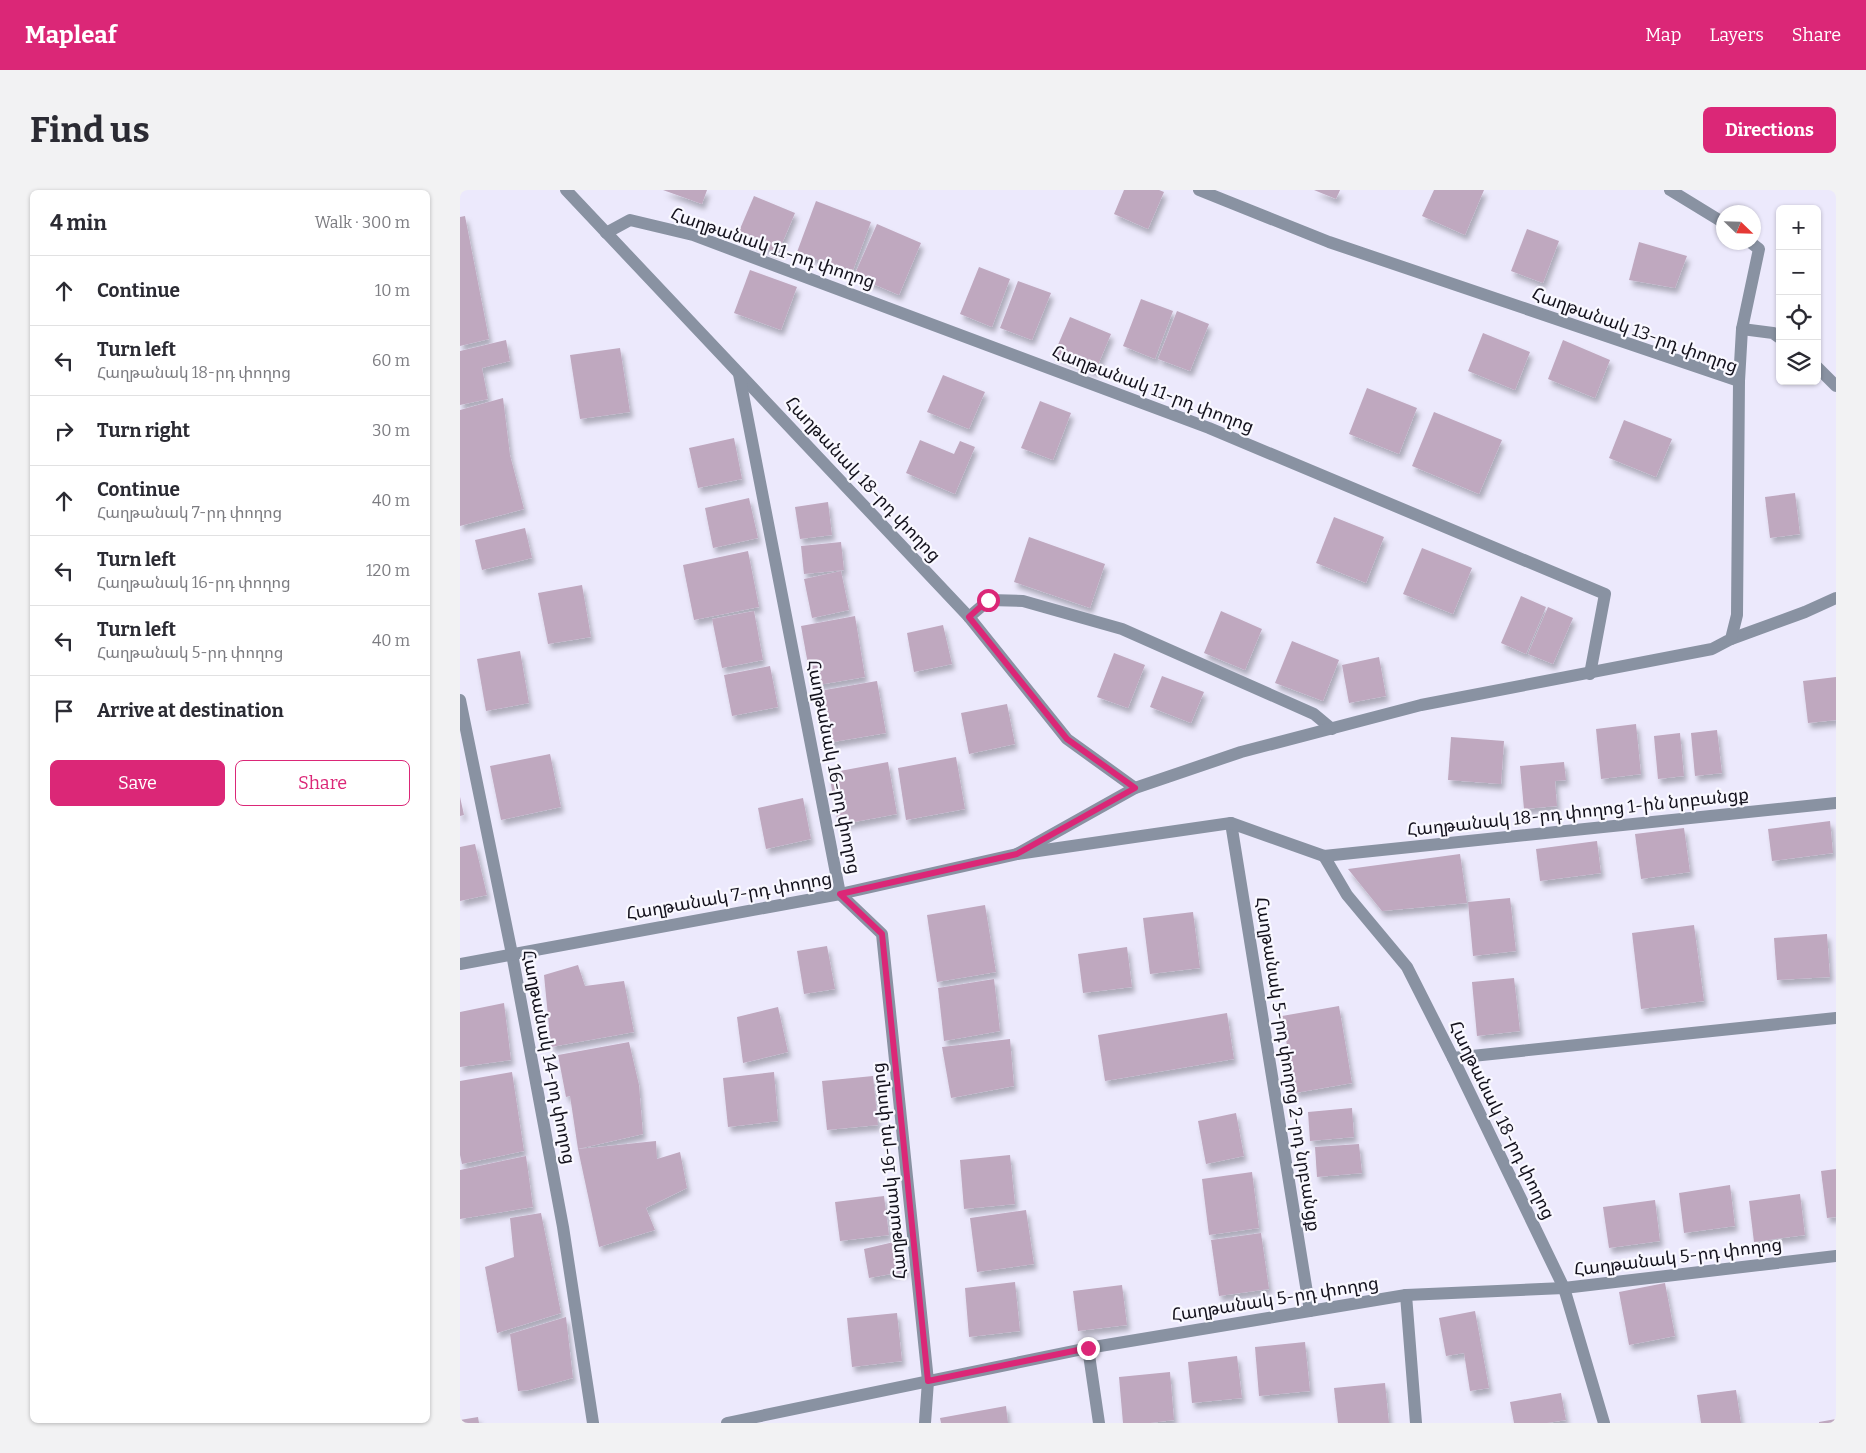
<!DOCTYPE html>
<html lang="en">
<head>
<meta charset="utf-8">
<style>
	:root { --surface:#fff; --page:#f2f2f3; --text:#2b2b33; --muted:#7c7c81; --line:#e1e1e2; --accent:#db2777 }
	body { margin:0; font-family:Bitter,"Noto Sans Armenian",serif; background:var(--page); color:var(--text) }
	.controls { position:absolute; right:15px; top:15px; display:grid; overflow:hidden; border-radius:8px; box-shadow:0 1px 4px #0004 }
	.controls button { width:45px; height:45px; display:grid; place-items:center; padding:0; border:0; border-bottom:1px solid var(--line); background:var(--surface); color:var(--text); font:25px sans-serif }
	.compass { position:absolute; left:1256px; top:15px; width:45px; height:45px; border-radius:50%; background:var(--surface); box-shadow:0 1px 4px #0004; rotate:113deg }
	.stop { position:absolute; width:15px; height:15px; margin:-11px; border:4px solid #db2777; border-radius:50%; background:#fff }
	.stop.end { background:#db2777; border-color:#fff; box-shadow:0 1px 5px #0008 }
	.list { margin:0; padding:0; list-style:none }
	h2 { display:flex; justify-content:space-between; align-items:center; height:65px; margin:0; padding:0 20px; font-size:21px }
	h2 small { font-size:16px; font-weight:400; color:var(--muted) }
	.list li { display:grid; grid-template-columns:32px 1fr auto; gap:15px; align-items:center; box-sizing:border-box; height:70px; padding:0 20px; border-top:1px solid var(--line) }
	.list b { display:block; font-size:19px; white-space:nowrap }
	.list p { margin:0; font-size:16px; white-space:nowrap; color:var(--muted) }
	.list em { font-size:16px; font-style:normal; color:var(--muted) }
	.actions { display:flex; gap:10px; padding:15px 20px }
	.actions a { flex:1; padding:11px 0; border:1px solid var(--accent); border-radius:8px; text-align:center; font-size:18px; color:var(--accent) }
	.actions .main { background:var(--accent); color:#fff }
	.icon { flex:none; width:28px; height:28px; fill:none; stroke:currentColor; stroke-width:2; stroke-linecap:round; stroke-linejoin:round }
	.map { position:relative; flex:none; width:1376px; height:1233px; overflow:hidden; border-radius:8px }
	header { display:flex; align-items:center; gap:30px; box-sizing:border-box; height:70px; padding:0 25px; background:var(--accent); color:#fff }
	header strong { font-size:24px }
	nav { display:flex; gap:28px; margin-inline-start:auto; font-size:18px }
	.intro { display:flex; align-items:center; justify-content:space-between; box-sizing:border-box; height:120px; padding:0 30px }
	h1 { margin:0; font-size:35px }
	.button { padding:12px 22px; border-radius:8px; background:var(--accent); color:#fff; font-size:18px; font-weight:700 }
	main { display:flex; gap:30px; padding:0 30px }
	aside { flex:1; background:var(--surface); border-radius:8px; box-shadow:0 1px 4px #0004 }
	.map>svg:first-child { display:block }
</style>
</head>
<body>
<header>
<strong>Mapleaf</strong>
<nav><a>Map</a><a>Layers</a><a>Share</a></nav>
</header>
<div class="intro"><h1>Find us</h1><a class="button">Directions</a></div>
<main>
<aside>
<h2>4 min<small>Walk · 300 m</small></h2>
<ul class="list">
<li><svg class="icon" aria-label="ahead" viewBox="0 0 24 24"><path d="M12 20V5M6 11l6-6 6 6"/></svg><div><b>Continue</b></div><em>10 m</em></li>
<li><svg class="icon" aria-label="left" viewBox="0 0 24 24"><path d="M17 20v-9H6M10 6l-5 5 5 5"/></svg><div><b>Turn left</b><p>Հաղթանակ 18-րդ փողոց</p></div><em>60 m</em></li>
<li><svg class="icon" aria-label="right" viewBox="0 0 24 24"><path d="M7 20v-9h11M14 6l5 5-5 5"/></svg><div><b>Turn right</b></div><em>30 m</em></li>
<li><svg class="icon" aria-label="ahead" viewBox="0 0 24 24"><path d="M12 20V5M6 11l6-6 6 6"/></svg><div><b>Continue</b><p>Հաղթանակ 7-րդ փողոց</p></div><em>40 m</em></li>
<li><svg class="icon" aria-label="left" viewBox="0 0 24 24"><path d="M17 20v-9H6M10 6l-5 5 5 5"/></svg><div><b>Turn left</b><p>Հաղթանակ 16-րդ փողոց</p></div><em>120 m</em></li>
<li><svg class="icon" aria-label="left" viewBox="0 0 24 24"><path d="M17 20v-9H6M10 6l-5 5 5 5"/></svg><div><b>Turn left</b><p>Հաղթանակ 5-րդ փողոց</p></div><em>40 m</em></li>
<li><svg class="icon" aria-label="arrive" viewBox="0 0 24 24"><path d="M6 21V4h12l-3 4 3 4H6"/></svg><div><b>Arrive at destination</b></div></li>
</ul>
<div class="actions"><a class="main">Save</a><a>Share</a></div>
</aside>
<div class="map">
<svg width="1376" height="1233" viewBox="0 0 1376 1233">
	<defs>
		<filter id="shadow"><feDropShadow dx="3" dy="5.5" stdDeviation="2.5" flood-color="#0004"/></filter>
	</defs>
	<rect width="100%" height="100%" fill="#ece9fc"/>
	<g fill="#bfa8bf" filter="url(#shadow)">
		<path d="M203 0H247L242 14Z"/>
		<path d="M664 0H699L704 2 688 39 654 24Z"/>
		<path d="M854 0H880L876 9Z"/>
		<path d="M974 0H1024L1005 45 962 26Z"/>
		<path d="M294 6 335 23 318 63 277 46Z"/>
		<path d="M356 11 411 32 392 83 337 62Z"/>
		<path d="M5 26 29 149 0 156V27Z"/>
		<path d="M417 34 461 53 439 105 394 86Z"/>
		<path d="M1067 39 1099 51 1083 93 1051 81Z"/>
		<path d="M1179 52 1227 66 1215 98 1169 90Z"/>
		<path d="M519 77 550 89 532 137 500 124Z"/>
		<path d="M290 80 337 97 321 140 274 123Z"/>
		<path d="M558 91 591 103 572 150 540 138Z"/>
		<path d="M681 109 713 121 695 169 663 156Z"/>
		<path d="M717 121 749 134 730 181 698 169Z"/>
		<path d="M610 127 651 144 635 182 594 164Z"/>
		<path d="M1023 143 1070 162 1055 200 1008 181Z"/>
		<path d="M46 150 50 171 22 178 28 209 0 215V161Z"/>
		<path d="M1103 150 1150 170 1135 208 1088 189Z"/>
		<path d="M160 158 170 222 120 229 110 165Z"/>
		<path d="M483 185 525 202 509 239 467 222Z"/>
		<path d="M907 198 957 218 939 264 889 244Z"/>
		<path d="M43 208 50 265 64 319 0 336V220Z"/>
		<path d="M580 211 611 223 593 270 561 258Z"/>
		<path d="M974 222 1042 250 1019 304 952 276Z"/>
		<path d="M1164 230 1212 249 1196 287 1149 268Z"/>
		<path d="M274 248 282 289 238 298 229 258Z"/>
		<path d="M460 250 494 264 500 251 515 257 495 304 446 283Z"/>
		<path d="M1335 303 1340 344 1310 348 1305 307Z"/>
		<path d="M289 308 298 348 253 358 245 318Z"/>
		<path d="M368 312 372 345 340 349 335 317Z"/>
		<path d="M874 327 924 347 906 393 856 373Z"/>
		<path d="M65 338 72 368 22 380 15 350Z"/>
		<path d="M569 347 645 374 630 418 554 392Z"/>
		<path d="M381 352 384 380 344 384 341 356Z"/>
		<path d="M962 358 1012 378 993 424 943 404Z"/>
		<path d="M288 361 299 417 234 430 223 375Z"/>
		<path d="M381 381 389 420 352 428 344 389Z"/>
		<path d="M122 395 131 447 88 454 78 403Z"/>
		<path d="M1061 406 1086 417 1066 464 1041 453Z"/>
		<path d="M1088 417 1113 428 1093 474 1068 464Z"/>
		<path d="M294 421 303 470 262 478 252 429Z"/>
		<path d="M761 421 802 439 785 480 744 463Z"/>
		<path d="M395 426 405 487 352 496 341 436Z"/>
		<path d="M483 435 492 474 454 482 447 443Z"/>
		<path d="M832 451 879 470 863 511 815 493Z"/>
		<path d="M60 461 69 513 26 521 17 469Z"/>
		<path d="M654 463 685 475 668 518 637 507Z"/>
		<path d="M919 467 926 506 889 513 882 475Z"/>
		<path d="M310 476 318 517 272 526 264 485Z"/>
		<path d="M702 486 744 502 731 533 690 517Z"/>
		<path d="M1376 487V530L1348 533 1343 491Z"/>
		<path d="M417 491 426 543 367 553 359 501Z"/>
		<path d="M547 514 555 554 509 564 501 523Z"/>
		<path d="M1176 534 1181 584 1141 589 1136 539Z"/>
		<path d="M1257 540 1262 583 1235 586 1231 543Z"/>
		<path d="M1220 543 1224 586 1198 589 1194 546Z"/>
		<path d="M991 547 1044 551 1041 594 988 590Z"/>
		<path d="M90 564 101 617 41 630 30 576Z"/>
		<path d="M496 567 505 619 446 630 438 578Z"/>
		<path d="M428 572 437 624 378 635 369 583Z"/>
		<path d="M1104 572 1106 590 1095 591 1097 616 1064 619 1060 576Z"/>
		<path d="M0 607 4 625 0 626Z"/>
		<path d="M343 608 351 649 306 659 298 618Z"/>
		<path d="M1370 631 1373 663 1312 671 1308 639Z"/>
		<path d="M1224 638 1230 682 1181 689 1175 644Z"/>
		<path d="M1137 651 1141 683 1080 691 1076 659Z"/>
		<path d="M15 654 27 705 0 711V657Z"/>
		<path d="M1000 664 1007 713 922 721 888 679Z"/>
		<path d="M1050 708 1056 761 1013 766 1008 712Z"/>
		<path d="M525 715 536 782 477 792 467 725Z"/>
		<path d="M733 722 740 778 690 784 683 728Z"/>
		<path d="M1234 735 1244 811 1181 819 1172 743Z"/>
		<path d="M1367 744 1370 787 1317 790 1314 748Z"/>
		<path d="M367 756 375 799 344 804 337 761Z"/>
		<path d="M667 757 672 797 623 803 618 764Z"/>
		<path d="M118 775 125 796 164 791 174 842 91 857 84 785Z"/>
		<path d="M1054 788 1060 841 1017 846 1012 792Z"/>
		<path d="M534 789 540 841 484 851 478 798Z"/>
		<path d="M44 813 51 870 0 877V822Z"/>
		<path d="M879 816 892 893 835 903 822 826Z"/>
		<path d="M318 817 328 862 283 873 277 827Z"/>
		<path d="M767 823 774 869 645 891 638 845Z"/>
		<path d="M550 849 554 896 491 908 482 857Z"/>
		<path d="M169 852 179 895 183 944 118 959 110 906 106 907 98 865Z"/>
		<path d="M52 882 64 961 2 974 0 965V891Z"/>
		<path d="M314 882 318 931 268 937 263 888Z"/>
		<path d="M413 886 418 935 367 940 362 891Z"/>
		<path d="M892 918 894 947 850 951 848 922Z"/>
		<path d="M776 923 784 966 746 974 738 931Z"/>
		<path d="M196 951 197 969 220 962 227 998 186 1018 195 1040 139 1057 118 959Z"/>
		<path d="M899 954 902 983 857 987 855 957Z"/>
		<path d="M550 965 555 1014 504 1019 500 970Z"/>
		<path d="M66 966 73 1017 0 1029V980Z"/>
		<path d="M1376 979V1027L1367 1028 1361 981Z"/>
		<path d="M792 982 799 1038 749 1045 742 989Z"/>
		<path d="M1270 995 1275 1036 1224 1043 1219 1003Z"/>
		<path d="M1340 1004 1345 1045 1294 1052 1289 1011Z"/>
		<path d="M424 1006 429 1045 380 1051 375 1012Z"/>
		<path d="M1195 1010 1200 1051 1149 1058 1143 1017Z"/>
		<path d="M566 1020 574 1074 517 1082 510 1028Z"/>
		<path d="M81 1023 101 1123 37 1143 25 1077 54 1067 50 1028Z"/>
		<path d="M801 1043 809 1099 759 1106 751 1050Z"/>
		<path d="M438 1051 447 1081 409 1088 404 1059Z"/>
		<path d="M555 1092 560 1141 509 1147 505 1098Z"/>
		<path d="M1205 1093 1215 1146 1169 1155 1159 1102Z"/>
		<path d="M662 1095 667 1135 618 1141 613 1101Z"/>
		<path d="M1015 1121 1029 1198 1010 1201 1004 1163 986 1166 979 1128Z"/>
		<path d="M437 1123 442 1171 392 1177 387 1128Z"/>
		<path d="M106 1127 113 1188 69 1200 58 1201 50 1144Z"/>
		<path d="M845 1152 850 1201 799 1206 795 1157Z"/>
		<path d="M777 1166 782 1208 732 1213 728 1172Z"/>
		<path d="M710 1182 714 1230 690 1233H663L659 1187Z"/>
		<path d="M925 1193 929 1233H878L874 1198Z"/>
		<path d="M1276 1200 1281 1233H1241L1237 1205Z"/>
		<path d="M1101 1203 1106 1230 1087 1233H1054L1050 1212Z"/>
		<path d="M546 1216 548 1233H481L480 1228Z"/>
		<path d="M18 1227 19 1233H0V1230Z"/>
		<path d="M1376 1229V1233H1359V1232Z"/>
	</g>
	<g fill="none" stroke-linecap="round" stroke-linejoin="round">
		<g stroke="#8992a2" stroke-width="12">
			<path d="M106 0 509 427 607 549 675 598"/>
			<path d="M1210 0 1264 33"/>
			<path d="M146 43 170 30 233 45 749 238 1145 404 1130 484"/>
			<path d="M1282 139 1313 143 1320 148"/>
			<path d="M1357 177 1376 196"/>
			<path d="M279 184 380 704 422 744 468 1191 465 1233"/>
			<path d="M1279 191 1282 139 1299 59 1290 52"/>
			<path d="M509 427 529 410 563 411 662 439 854 524 872 539"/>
			<path d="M1271 449 1345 422 1376 408"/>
			<path d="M0 510 52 764 103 1037 133 1233"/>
			<path d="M771 633 850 1121"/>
			<path d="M557 664 675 598 781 562 961 515 1252 459 1271 449 1277 425 1279 191 869 52 739 0"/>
			<path d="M864 666 887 705 947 777 993 868 1104 1098 1144 1233"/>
			<path d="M0 774 380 704 557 664 771 633 864 666 1376 613"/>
			<path d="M993 868 1376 828"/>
			<path d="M946 1105 956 1233"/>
			<path d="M628 1158 639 1233"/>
			<path d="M267 1233 628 1158 946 1105 1104 1098 1376 1066"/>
		</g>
	</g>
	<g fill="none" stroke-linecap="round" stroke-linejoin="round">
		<path stroke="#db2777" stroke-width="6" d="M528 410 509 427 607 549 675 598 557 664 380 704 422 744 468 1191 628 1158"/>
	</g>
	<g text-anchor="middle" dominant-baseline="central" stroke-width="4.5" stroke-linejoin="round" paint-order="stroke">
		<g font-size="18" fill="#14121d" stroke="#f9f8ff">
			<text transform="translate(313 58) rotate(19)">Հաղթանակ 11-րդ փողոց</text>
			<text transform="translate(1175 140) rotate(20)">Հաղթանակ 13-րդ փողոց</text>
			<text transform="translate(693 199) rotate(21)">Հաղթանակ 11-րդ փողոց</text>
			<text transform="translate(403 289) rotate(47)">Հաղթանակ 18-րդ փողոց</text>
			<text transform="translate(374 577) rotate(79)">Հաղթանակ 16-րդ փողոց</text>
			<text transform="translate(1118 622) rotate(-6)">Հաղթանակ 18-րդ փողոց 1-ին նրբանցք</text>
			<text transform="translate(269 706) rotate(-10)">Հաղթանակ 7-րդ փողոց</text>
			<text transform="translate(89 867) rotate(79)">Հաղթանակ 14-րդ փողոց</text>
			<text transform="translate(828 874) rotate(81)">Հաղթանակ 5-րդ փողոց 2-րդ նրբանցք</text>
			<text transform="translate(1042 930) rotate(64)">Հաղթանակ 18-րդ փողոց</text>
			<text transform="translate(429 981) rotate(-96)">Հաղթանակ 16-րդ փողոց</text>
			<text transform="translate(1218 1067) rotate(-7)">Հաղթանակ 5-րդ փողոց</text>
			<text transform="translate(815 1109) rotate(-9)">Հաղթանակ 5-րդ փողոց</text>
		</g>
	</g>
</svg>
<div class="controls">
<button>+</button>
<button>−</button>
<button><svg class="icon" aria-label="locate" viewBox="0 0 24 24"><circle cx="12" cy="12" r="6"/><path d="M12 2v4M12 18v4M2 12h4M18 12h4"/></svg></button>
<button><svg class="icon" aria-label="layers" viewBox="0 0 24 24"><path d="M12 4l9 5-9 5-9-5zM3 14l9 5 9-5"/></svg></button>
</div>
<svg class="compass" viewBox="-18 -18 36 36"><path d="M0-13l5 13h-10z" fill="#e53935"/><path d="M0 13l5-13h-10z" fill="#7c7c81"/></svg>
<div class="stop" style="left:528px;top:410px"></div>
<div class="stop end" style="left:628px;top:1158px"></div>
</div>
</main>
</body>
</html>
